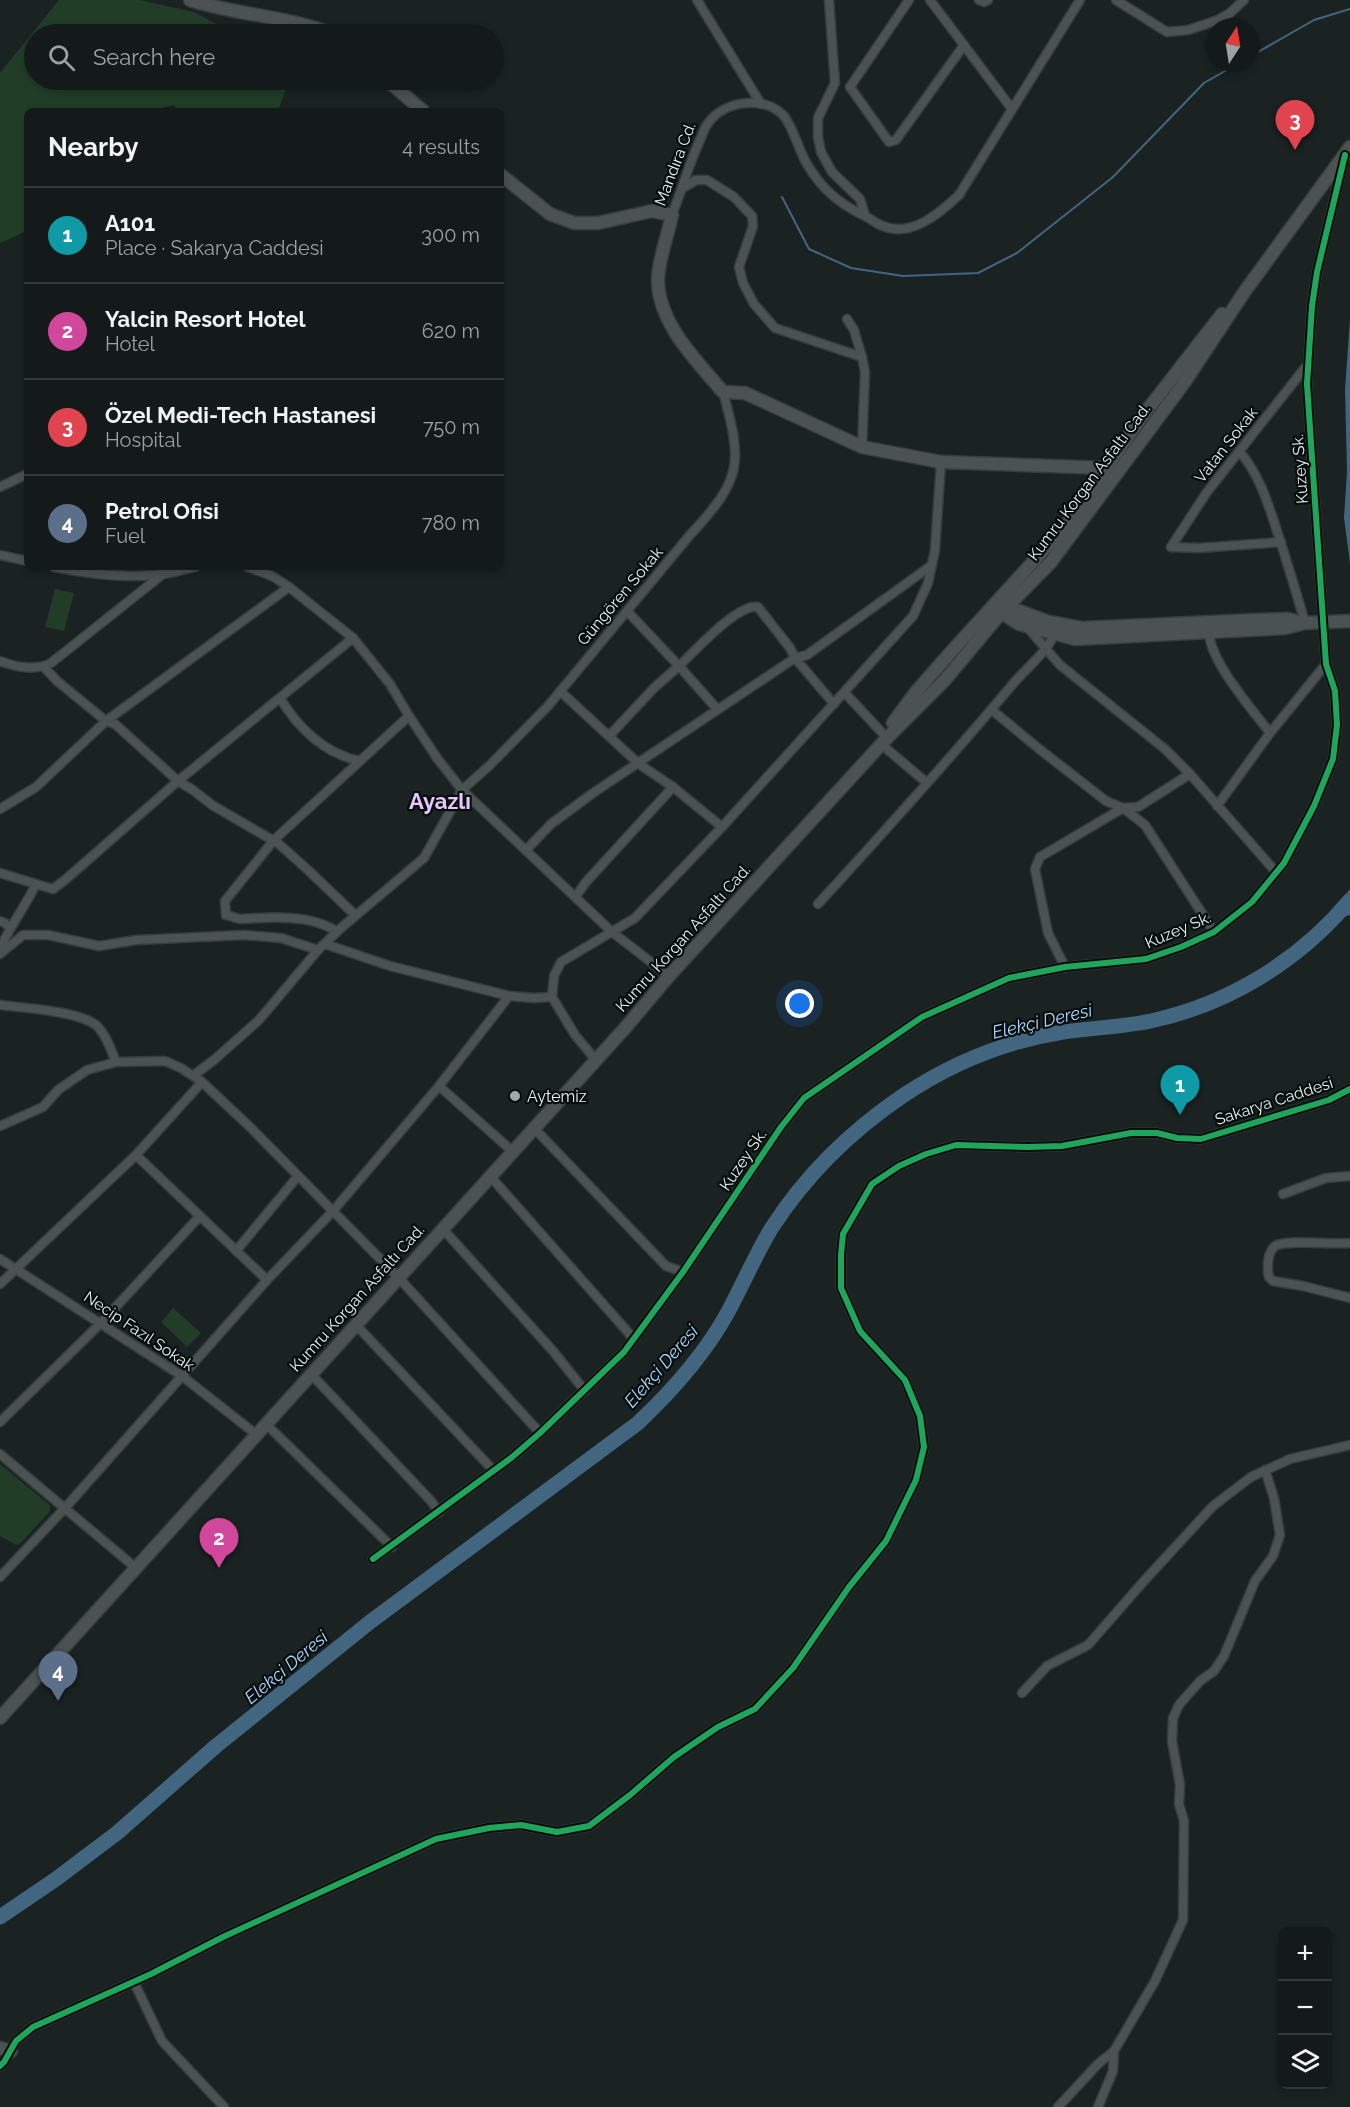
<!DOCTYPE html>
<html lang="en">
<head>
<meta charset="utf-8">
<style>
	:root { --surface:#141a1a; --page:#1d2323; --text:#f1f3f6; --muted:#9da1a2; --line:#333839; --accent:#7c3aed }
	body { margin:0; font-family:Raleway,sans-serif; background:var(--page); color:var(--text) }
	.controls { position:absolute; right:18px; bottom:18px; display:grid; overflow:hidden; border-radius:9px; box-shadow:0 3px 9px #0003 }
	.controls button { width:54px; height:54px; display:grid; place-items:center; padding:0; border:0; border-bottom:2px solid var(--line); background:var(--surface); color:var(--text); font:30px sans-serif }
	.compass { position:absolute; left:1206px; top:18px; width:54px; height:54px; border-radius:50%; background:var(--surface); box-shadow:0 3px 9px #0003; rotate:12deg }
	.you { position:absolute; left:800px; top:1004px; width:21px; height:21px; margin:-15px; border:4px solid #fff; border-radius:50%; background:#1a73e8; box-shadow:0 0 0 9px #1a73e833 }
	.badge { display:grid; place-items:center; width:39px; height:39px; border-radius:50%; background:var(--accent); color:#fff; font-size:20px; font-weight:700 }
	.pin { position:absolute; translate:-50% -50px; filter:drop-shadow(0 2px 3px #0008) }
	.pin::after { content:''; position:absolute; top:32px; width:21px; height:18px; background:inherit; clip-path:polygon(0 0,100% 0,50% 100%) }
	.list { margin:0; padding:0; list-style:none }
	h2 { display:flex; justify-content:space-between; align-items:center; height:78px; margin:0; padding:0 24px; font-size:26px }
	h2 small { font-size:20px; font-weight:400; color:var(--muted) }
	.list li { display:grid; grid-template-columns:39px 1fr auto; gap:18px; align-items:center; box-sizing:border-box; height:96px; padding:0 24px; border-top:2px solid var(--line) }
	.list b { display:block; font-size:22px; white-space:nowrap }
	.list p { margin:0; font-size:20px; white-space:nowrap; color:var(--muted) }
	.list em { font-size:20px; font-style:normal; color:var(--muted) }
	.icon { flex:none; width:33px; height:33px; fill:none; stroke:currentColor; stroke-width:2; stroke-linecap:round; stroke-linejoin:round }
	.map { position:relative; flex:none; width:1350px; height:2107px; overflow:hidden }
	.search { position:absolute; background:var(--surface); box-shadow:0 3px 9px #0003; left:24px; top:24px; width:480px; height:66px; display:flex; align-items:center; gap:15px; box-sizing:border-box; padding:0 21px; border-radius:33px; color:var(--muted); font-size:22px }
	.panel { position:absolute; background:var(--surface); box-shadow:0 3px 9px #0003; left:24px; top:108px; width:480px; height:462px; border-radius:9px }
	.map>svg:first-child { display:block }
</style>
</head>
<body>
<div class="map">
<svg width="1350" height="2107" viewBox="0 0 1350 2107">
	<rect width="100%" height="100%" fill="#1a2222"/>
	<g fill="#213d27">
		<path d="M59 0H140L194 12 235 34H34V80H289L278 111H178L174 105 151 111H27V231L0 243V73Z"/>
		<path d="M55 589 74 593 64 631 45 627Z"/>
		<path d="M173 1308 201 1333 187 1347 161 1322Z"/>
		<path d="M0 1464 50 1505V1511L21 1543 16 1545 0 1536Z"/>
	</g>
	<g fill="#436680">
		<path d="M1350 319V563L1344 518 1347 471 1345 389Z"/>
		<path d="M1350 889V915L1338 918 1340 902Z"/>
	</g>
	<g fill="none" stroke-linecap="round" stroke-linejoin="round">
		<g stroke="#436680" stroke-width="2">
			<path d="M1251 56 1314 20 1350 9"/>
			<path d="M782 197 809 249 851 268 903 276 978 273 1017 253 1113 177 1204 83 1239 63"/>
		</g>
		<path stroke="#436680" stroke-width="15" d="M0 1917 56 1879 117 1833 216 1746 370 1622 638 1423C673 1390 705 1354 728 1312 743 1284 755 1256 771 1229 805 1176 852 1130 904 1095 952 1063 1007 1041 1063 1032 1093 1028 1122 1027 1151 1021 1229 1004 1299 961 1350 900"/>
		<g stroke="#363d3d" stroke-width="11">
			<g id="street">
				<path d="M697 0 761 104"/>
				<path d="M829 0 835 83 818 118V137L821 152 832 172 860 199 865 215"/>
				<path d="M930 0 1012 109"/>
				<path d="M979 0 984 2 988 0"/>
				<path d="M1116 0 1167 32 1188 30 1218 20 1230 13 1244 0"/>
				<path d="M850 87 889 142 896 140 964 45"/>
				<path d="M850 87 909 0"/>
				<path d="M683 188 696 180H707L734 197 752 216 753 226 739 267 743 283 754 304 775 328 862 357 865 372 862 447"/>
				<path d="M672 215C682 190 689 163 701 138 703 133 705 126 709 122 725 101 763 95 783 115 792 124 799 151 807 164 821 188 838 203 863 215 870 218 876 224 883 226 911 238 940 213 959 195L1080 0"/>
				<path d="M847 319 854 330 862 357"/>
				<path d="M1240 452C1261 477 1269 507 1279 537 1288 566 1297 594 1305 623"/>
				<path d="M0 487 27 474"/>
				<path d="M1171 547 1207 492 1308 364"/>
				<path d="M1171 547 1199 548 1281 542"/>
				<path d="M0 555 27 561"/>
				<path d="M54 567C89 574 127 579 163 574 173 573 184 569 195 567"/>
				<path d="M248 567 272 576 289 587 353 638 390 684 409 716 437 758 462 790 612 932 669 976"/>
				<path d="M1027 627 1060 665 1165 749 1190 774 1275 871"/>
				<path d="M1209 632C1210 662 1252 709 1270 733"/>
				<path d="M0 661C15 667 36 671 51 663L163 574"/>
				<path d="M44 667 57 681 106 721 115 724 178 781 193 790 212 805 279 844 308 870 355 915"/>
				<path d="M560 691 639 764 673 787 722 827"/>
				<path d="M845 693 887 738"/>
				<path d="M280 698C298 728 325 754 360 761"/>
				<path d="M717 709 679 666C694 652 738 603 758 607L790 648 795 658 834 704"/>
				<path d="M992 710 1038 748 1106 801 1123 808 1145 825 1214 932"/>
				<path d="M609 736 655 687 679 666 627 611"/>
				<path d="M881 744 927 783"/>
				<path d="M1217 806 1270 733 1326 664"/>
				<path d="M0 809 36 787 106 721 289 587"/>
				<path d="M526 850 551 824 593 793 795 658 807 655 932 565"/>
				<path d="M0 873 36 884"/>
				<path d="M576 896 586 882 673 787"/>
				<path d="M818 904C884 832 949 760 1012 685 1028 666 1048 652 1057 629"/>
				<path d="M0 921 5 923 10 928"/>
				<path d="M337 932C313 914 268 917 240 919L226 915 225 901 274 840 409 716"/>
				<path d="M325 944 390 966 509 996"/>
				<path d="M0 949C10 926 25 907 36 884L53 889 65 880 178 781 353 638"/>
				<path d="M0 954 23 935H48L99 946 136 940 244 935 281 938 318 950"/>
				<path d="M1065 967 1048 933 1035 869 1040 857 1123 808 1138 807 1190 774"/>
				<path d="M0 1005C24 1008 78 1011 96 1025 106 1034 111 1050 116 1062"/>
				<path d="M595 1059 575 1035 552 997 554 976 561 962 635 918 722 827 913 616 928 583 935 550 941 462"/>
				<path d="M194 1075 214 1060 259 1020 318 950 341 928 424 858 462 790 489 766 548 706 690 535C742 479 743 464 723 392"/>
				<path d="M439 1086 512 1151"/>
				<path d="M0 1126 43 1107 58 1090 87 1070 116 1062 165 1061 181 1068 202 1082 249 1126 398 1277 540 1433"/>
				<path d="M533 1127 666 1266 683 1272"/>
				<path d="M136 1155 267 1280"/>
				<path d="M490 1176 634 1339"/>
				<path d="M1283 1194 1326 1178 1350 1176"/>
				<path d="M442 1228 553 1351 585 1391"/>
				<path d="M1350 1243C1334 1245 1286 1239 1275 1246 1267 1253 1267 1268 1269 1277L1273 1281 1303 1286 1350 1298"/>
				<path d="M236 1251 298 1176"/>
				<path d="M0 1259 182 1376 257 1435"/>
				<path d="M0 1284 136 1155 202 1082"/>
				<path d="M356 1325 493 1470"/>
				<path d="M311 1374 431 1501 439 1512"/>
				<path d="M0 1422 101 1323 199 1217"/>
				<path d="M267 1425 392 1547"/>
				<path d="M0 1454 136 1568"/>
				<path d="M373 1559 511 1458 540 1433 624 1352 683 1272 781 1127 804 1098 922 1017 1009 978 1065 967 1146 959 1181 947 1214 932 1252 902 1284 863 1314 806 1333 759 1337 725 1335 691 1326 664 1307 384 1312 306 1317 272 1344 158"/>
				<path d="M0 1577 65 1508 267 1280 333 1211 439 1086 509 996 534 998 552 997"/>
				<path d="M1022 1693 1047 1666 1088 1645 1144 1581 1213 1506 1251 1477 1290 1459 1350 1445"/>
				<path d="M134 1982 162 2041 224 2107"/>
				<path d="M0 2066 4 2062 16 2041 33 2027 151 1974 223 1937 436 1839 489 1828 521 1825 557 1832 589 1826 630 1795 674 1757 718 1727 755 1709 793 1668 849 1587 886 1541 916 1480 924 1447 920 1416 905 1380 860 1331 841 1288V1255L843 1234 872 1184 899 1166 926 1154 956 1145 1028 1147 1062 1146 1131 1133H1157L1177 1138 1201 1139 1329 1100 1350 1089"/>
				<path d="M1058 2107 1098 2064 1114 2051"/>
				<path d="M1098 2107 1113 2071 1114 2051 1155 1981 1183 1920 1184 1821 1179 1804 1180 1785 1172 1741 1173 1718 1179 1705 1200 1681 1214 1671 1224 1656 1255 1581 1273 1556 1280 1535 1274 1498 1265 1470"/>
			</g>
		</g>
		<g stroke="#363d3d" stroke-width="15">
			<g id="secondary">
				<path d="M190 0C237 15 287 16 332 34"/>
				<path d="M387 80 423 111"/>
				<path d="M501 175 550 214 574 223H598L652 211 672 215C668 235 659 258 658 278 657 323 697 361 723 392L745 393 862 447 941 462 1106 468"/>
				<path d="M1004 602 1014 609 1049 622 1082 628 1256 620 1288 619 1302 623"/>
				<path d="M996 609 1019 624 1075 639 1285 628 1305 623 1350 621"/>
				<path d="M893 723 915 693 951 652 1064 528 1141 418 1222 314"/>
				<path d="M0 1718 626 1027 669 976 887 738 945 680 1001 613 1051 562 1184 383 1245 291 1350 147"/>
				<path d="M0 2048 11 2051"/>
			</g>
		</g>
		<use href="#street" stroke="#4c5252" stroke-width="8"/>
		<use href="#secondary" stroke="#4c5252" stroke-width="12"/>
		<g stroke="#070d0d" stroke-width="10">
			<g id="cycleway">
				<path d="M373 1559 511 1458 540 1433 624 1352 683 1272 781 1127 804 1098 922 1017 1009 978 1065 967 1146 959 1181 947 1214 932 1252 902 1284 863 1314 806 1333 759 1337 725 1335 691 1326 664 1307 384 1312 306 1317 272 1345 155"/>
				<path d="M0 2066 4 2062 16 2041 33 2027 151 1974 223 1937 436 1839 489 1828 521 1825 557 1832 589 1826 630 1795 674 1757 718 1727 755 1709 793 1668 849 1587 886 1541 916 1480 924 1447 920 1416 905 1380 860 1331 841 1288V1255L843 1234 872 1184 899 1166 926 1154 956 1145 1028 1147 1062 1146 1131 1133H1157L1177 1138 1201 1139 1329 1100 1350 1089"/>
			</g>
		</g>
		<use href="#cycleway" stroke="#20a55d" stroke-width="6"/>
	</g>
	<circle fill="#a0a9a9" stroke="#070d0d" stroke-width="2" cx="515" cy="1096" r="6"/>
	<g text-anchor="middle" dominant-baseline="central" stroke-width="4.5" stroke-linejoin="round" paint-order="stroke">
		<g font-size="16" fill="#e8f2f2" stroke="#070d0d">
			<text transform="translate(675 164) rotate(-69)">Mandıra Cd.</text>
			<text transform="translate(1226 445) rotate(-52)">Vatan Sokak</text>
			<text transform="translate(1300 469) rotate(-94)">Kuzey Sk.</text>
			<text transform="translate(1089 482) rotate(-53)">Kumru Korgan Asfaltı Cad.</text>
			<text transform="translate(620 596) rotate(-50)">Güngören Sokak</text>
			<text transform="translate(1178 930) rotate(-23)">Kuzey Sk.</text>
			<text transform="translate(683 938) rotate(-48)">Kumru Korgan Asfaltı Cad.</text>
			<text transform="translate(1274 1101) rotate(-18)">Sakarya Caddesi</text>
			<text transform="translate(743 1160) rotate(-56)">Kuzey Sk.</text>
			<text transform="translate(357 1298) rotate(-48)">Kumru Korgan Asfaltı Cad.</text>
			<text transform="translate(139 1331) rotate(34)">Necip Fazıl Sokak</text>
		</g>
		<g font-size="16" fill="#e8f2f2" stroke="#070d0d" text-anchor="start">
			<text x="527" y="1096">Aytemiz</text>
		</g>
		<g font-size="18" font-style="italic" fill="#a8d9ff" stroke="#070d0d">
			<text transform="translate(1042 1021) rotate(-13)">Elekçi Deresi</text>
			<text transform="translate(661 1366) rotate(-49)">Elekçi Deresi</text>
			<text transform="translate(286 1667) rotate(-40)">Elekçi Deresi</text>
		</g>
		<g font-size="22" font-weight="bold" fill="#e8c7fc" stroke="#070d0d">
			<text x="440" y="801">Ayazlı</text>
		</g>
	</g>
</svg>
<div class="controls">
<button>+</button>
<button>−</button>
<button><svg class="icon" aria-label="layers" viewBox="0 0 24 24"><path d="M12 4l9 5-9 5-9-5zM3 14l9 5 9-5"/></svg></button>
</div>
<svg class="compass" viewBox="-18 -18 36 36"><path d="M0-13l5 13h-10z" fill="#e53935"/><path d="M0 13l5-13h-10z" fill="#9da1a2"/></svg>
<div class="you"></div>
<div class="pin badge" style="left:1180px;top:1115px;background:#0f9aa8">1</div>
<div class="pin badge" style="left:219px;top:1568px;background:#d1479c">2</div>
<div class="pin badge" style="left:1295px;top:150px;background:#e0444e">3</div>
<div class="pin badge" style="left:58px;top:1701px;background:#5c6f8a">4</div>
<div class="search"><svg class="icon" aria-label="search" viewBox="0 0 24 24"><circle cx="10" cy="10" r="6"/><path d="M15 15l6 6"/></svg>Search here</div>
<section class="panel">
<h2>Nearby<small>4 results</small></h2>
<ul class="list">
<li><span class="badge" style="background:#0f9aa8">1</span><div><b>A101</b><p>Place · Sakarya Caddesi</p></div><em>300 m</em></li>
<li><span class="badge" style="background:#d1479c">2</span><div><b>Yalcin Resort Hotel</b><p>Hotel</p></div><em>620 m</em></li>
<li><span class="badge" style="background:#e0444e">3</span><div><b>Özel Medi-Tech Hastanesi</b><p>Hospital</p></div><em>750 m</em></li>
<li><span class="badge" style="background:#5c6f8a">4</span><div><b>Petrol Ofisi</b><p>Fuel</p></div><em>780 m</em></li>
</ul>
</section>
</div>
</body>
</html>
